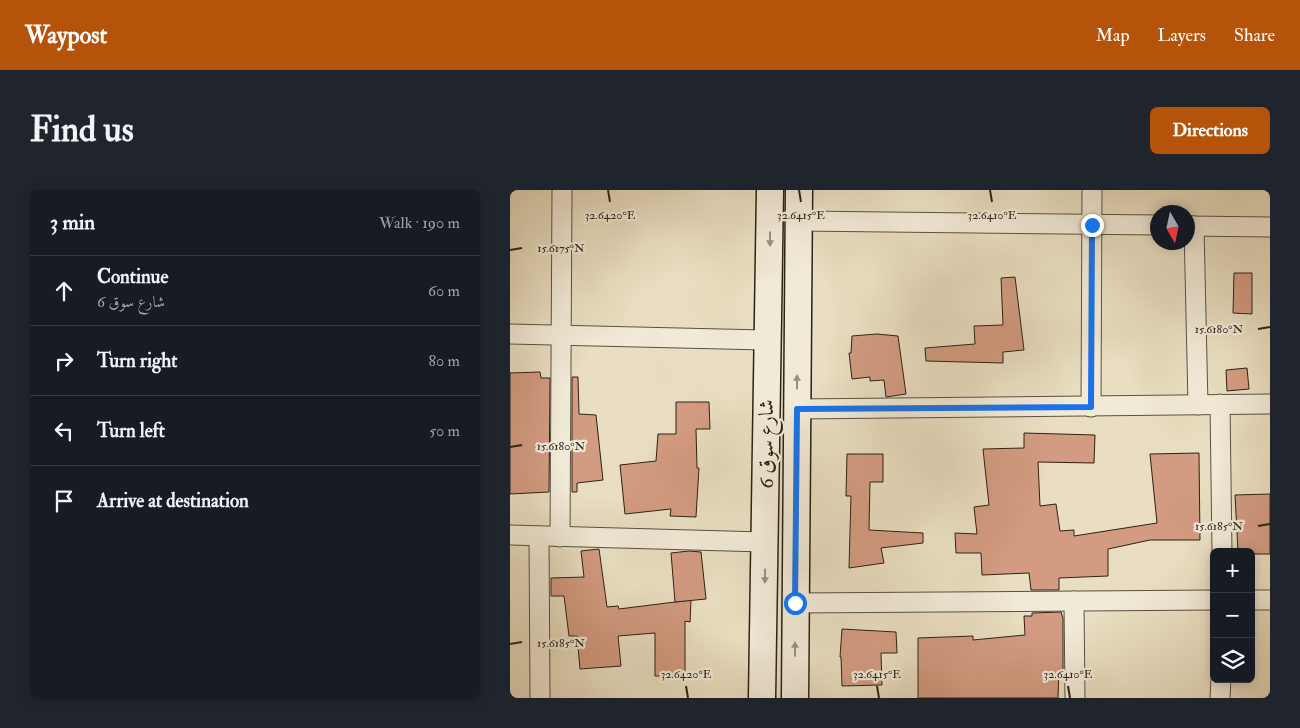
<!DOCTYPE html>
<html lang="en">
<head>
<meta charset="utf-8">
<style>
	:root { --surface:#171b24; --page:#20242c; --text:#f1f3f6; --muted:#9ea1a6; --line:#363941; --accent:#b45309 }
	body { margin:0; font-family:"IM FELL Double Pica",Amiri,serif; background:var(--page); color:var(--text) }
	.controls { position:absolute; right:15px; bottom:15px; display:grid; overflow:hidden; border-radius:8px; box-shadow:0 2px 12px #0003 }
	.controls button { width:45px; height:45px; display:grid; place-items:center; padding:0; border:0; border-bottom:1px solid var(--line); background:var(--surface); color:var(--text); font:25px sans-serif }
	.compass { position:absolute; left:640px; top:15px; width:45px; height:45px; border-radius:50%; background:var(--surface); box-shadow:0 2px 12px #0003; rotate:171deg }
	.stop { position:absolute; width:15px; height:15px; margin:-11px; border:4px solid #1a73e8; border-radius:50%; background:#fff }
	.stop.end { background:#1a73e8; border-color:#fff; box-shadow:0 1px 5px #0008 }
	.list { margin:0; padding:0; list-style:none }
	h2 { display:flex; justify-content:space-between; align-items:center; height:65px; margin:0; padding:0 20px; font-size:21px }
	h2 small { font-size:16px; font-weight:400; color:var(--muted) }
	.list li { display:grid; grid-template-columns:32px 1fr auto; gap:15px; align-items:center; box-sizing:border-box; height:70px; padding:0 20px; border-top:1px solid var(--line) }
	.list b { display:block; font-size:19px; white-space:nowrap }
	.list p { margin:0; font-size:16px; white-space:nowrap; color:var(--muted) }
	.list em { font-size:16px; font-style:normal; color:var(--muted) }
	.icon { flex:none; width:28px; height:28px; fill:none; stroke:currentColor; stroke-width:2; stroke-linecap:round; stroke-linejoin:round }
	.map { position:relative; flex:none; width:760px; height:508px; overflow:hidden; border-radius:8px }
	header { display:flex; align-items:center; gap:30px; box-sizing:border-box; height:70px; padding:0 25px; background:var(--accent); color:#fff }
	header strong { font-size:24px }
	nav { display:flex; gap:28px; margin-inline-start:auto; font-size:18px }
	.intro { display:flex; align-items:center; justify-content:space-between; box-sizing:border-box; height:120px; padding:0 30px }
	h1 { margin:0; font-size:35px }
	.button { padding:12px 22px; border-radius:8px; background:var(--accent); color:#fff; font-size:18px; font-weight:700 }
	main { display:flex; gap:30px; padding:0 30px }
	aside { flex:1; background:var(--surface); border-radius:8px; box-shadow:0 2px 12px #0003 }
	.map>svg:first-child { display:block }
</style>
</head>
<body>
<header>
<strong>Waypost</strong>
<nav><a>Map</a><a>Layers</a><a>Share</a></nav>
</header>
<div class="intro"><h1>Find us</h1><a class="button">Directions</a></div>
<main>
<aside>
<h2>3 min<small>Walk · 190 m</small></h2>
<ul class="list">
<li><svg class="icon" aria-label="ahead" viewBox="0 0 24 24"><path d="M12 20V5M6 11l6-6 6 6"/></svg><div><b>Continue</b><p>شارع سوق 6</p></div><em>60 m</em></li>
<li><svg class="icon" aria-label="right" viewBox="0 0 24 24"><path d="M7 20v-9h11M14 6l5 5-5 5"/></svg><div><b>Turn right</b></div><em>80 m</em></li>
<li><svg class="icon" aria-label="left" viewBox="0 0 24 24"><path d="M17 20v-9H6M10 6l-5 5 5 5"/></svg><div><b>Turn left</b></div><em>50 m</em></li>
<li><svg class="icon" aria-label="arrive" viewBox="0 0 24 24"><path d="M6 21V4h12l-3 4 3 4H6"/></svg><div><b>Arrive at destination</b></div></li>
</ul>
</aside>
<div class="map">
<svg width="760" height="508" viewBox="0 0 760 508">
	<rect width="100%" height="100%" fill="#e9dec1"/>
	<filter id="stains"><feTurbulence type="fractalNoise" baseFrequency=".004" numOctaves="4"/><feColorMatrix values="0 0 0 0 .2 0 0 0 0 .09 0 0 0 0 .02 0 0 0 .5 -.17"/></filter>
	<radialGradient id="worn" r=".72"><stop offset=".6" stop-color="#630" stop-opacity="0"/><stop offset="1" stop-color="#630" stop-opacity=".3"/></radialGradient>
	<g fill="#d39b81" stroke="#2b2218">
		<path d="M724 83H742V124L723 123Z"/>
		<path d="M505 87 514 160 493 162V173L416 171 415 158 465 154 464 136 493 135 491 88Z"/>
		<path d="M367 144 388 146 396 204 376 207 374 190 360 191V187L342 189 339 163H341L342 146Z"/>
		<path d="M737 178 739 199 717 201 716 180Z"/>
		<path d="M30 182 31 188H40L39 302 0 304V183Z"/>
		<path d="M62 187H68L69 224 86 225 93 290 67 293V302H62Z"/>
		<path d="M166 212H199L200 239H186L187 278H189L186 327 160 326 161 319 115 324 110 275 146 271 148 244H166Z"/>
		<path d="M514 243 585 245 584 273 528 272 530 316 546 314 550 341 564 340V346L647 333 640 264 689 263 690 350H640L598 359V386L549 388V400H521L519 383 472 385 471 363H446L445 343 467 344 464 317 479 315 473 259 514 258Z"/>
		<path d="M337 264H373V292H360L359 340 413 343V353L371 358 374 373 339 378 341 306H336Z"/>
		<path d="M760 304V364H741V362H728L725 305Z"/>
		<path d="M89 359 97 417 108 416 109 419 181 410 180 432 175 431V486H145V443L108 446 111 476 70 479 67 446H59L54 406H41V388L74 387 71 361Z"/>
		<path d="M179 361 191 362 196 409 165 412 161 363Z"/>
		<path d="M551 422 553 428V480H549L548 508H408V448L463 446V450L515 445 514 426H522V423Z"/>
		<path d="M332 439 386 442 387 463H371L372 495 332 496 331 467H330Z"/>
	</g>
	<g fill="none" stroke-linecap="round" stroke-linejoin="round">
		<g stroke="#5a5142" stroke-width="21">
			<g id="street">
				<path d="M288 31 648 35"/>
				<path d="M678 36 760 37"/>
				<path d="M684 36 688 215"/>
				<path d="M0 144 257 150"/>
				<path d="M710 214 712 362"/>
				<path d="M581 217 582 0"/>
				<path d="M287 219 760 214"/>
				<path d="M0 345 255 352"/>
				<path d="M29 346 30 508"/>
				<path d="M50 347 52 0"/>
				<path d="M741 410H760"/>
				<path d="M564 411 565 508"/>
				<path d="M285 413 704 410"/>
				<path d="M710 508 711 489"/>
			</g>
		</g>
		<g stroke="#2b2218" stroke-width="29">
			<g id="secondary">
				<path d="M252 508 260 0"/>
				<path d="M285 508 289 0"/>
			</g>
		</g>
		<use href="#street" stroke="#f1ead7" stroke-width="19"/>
		<use href="#secondary" stroke="#f1ead7" stroke-width="26"/>
	</g>
	<defs><path id="oneway-solid" d="M-6-.8H1V-3.2L6.5 0L1 3.2V.8H-6Z" transform="scale(1.25)"/></defs>
	<g fill="#989081">
		<use href="#oneway-solid" transform="translate(260 49) rotate(90)"/>
		<use href="#oneway-solid" transform="translate(287 192) rotate(-90)"/>
		<use href="#oneway-solid" transform="translate(255 386) rotate(91)"/>
		<use href="#oneway-solid" transform="translate(285 459) rotate(-90)"/>
	</g>
	<g fill="none" stroke-linecap="round" stroke-linejoin="round">
		<path stroke="#1a73e8" stroke-width="6" d="M285 413 287 219 581 217 582 35"/>
	</g>
	<path fill="none" stroke="#2b2218" stroke-width="2" d="M98 0 100 12M289 0 291 12M480 0 482 12M0 60 12 58M748 139 760 137M0 257 12 255M748 336 760 334M0 454 12 452M176 496 178 508M367 496 369 508M558 496 560 508"/>
	<g text-anchor="middle" dominant-baseline="central" stroke-width="4.5" stroke-linejoin="round" paint-order="stroke">
		<g font-size="21" fill="#2b2218" stroke="#f1ead7">
			<text transform="translate(256 254) rotate(-90)">شارع سوق 6</text>
		</g>
	</g>
	<g font-size="12" text-anchor="middle" fill="#2b2218" stroke="#f1ead7" stroke-width="4.5" stroke-linejoin="round" paint-order="stroke">
		<text x="100" y="29">32.6420°E</text>
		<text x="291" y="29">32.6415°E</text>
		<text x="482" y="29">32.6410°E</text>
		<text x="51" y="62">15.6175°N</text>
		<text x="709" y="143">15.6180°N</text>
		<text x="51" y="260">15.6180°N</text>
		<text x="709" y="340">15.6185°N</text>
		<text x="51" y="457">15.6185°N</text>
		<text x="176" y="488">32.6420°E</text>
		<text x="367" y="488">32.6415°E</text>
		<text x="558" y="488">32.6410°E</text>
	</g>
	<rect width="100%" height="100%" filter="url(#stains)"/>
	<rect width="100%" height="100%" fill="url(#worn)"/>
</svg>
<div class="controls">
<button>+</button>
<button>−</button>
<button><svg class="icon" aria-label="layers" viewBox="0 0 24 24"><path d="M12 4l9 5-9 5-9-5zM3 14l9 5 9-5"/></svg></button>
</div>
<svg class="compass" viewBox="-18 -18 36 36"><path d="M0-13l5 13h-10z" fill="#e53935"/><path d="M0 13l5-13h-10z" fill="#9ea1a6"/></svg>
<div class="stop" style="left:285px;top:413px"></div>
<div class="stop end" style="left:582px;top:35px"></div>
</div>
</main>
</body>
</html>
